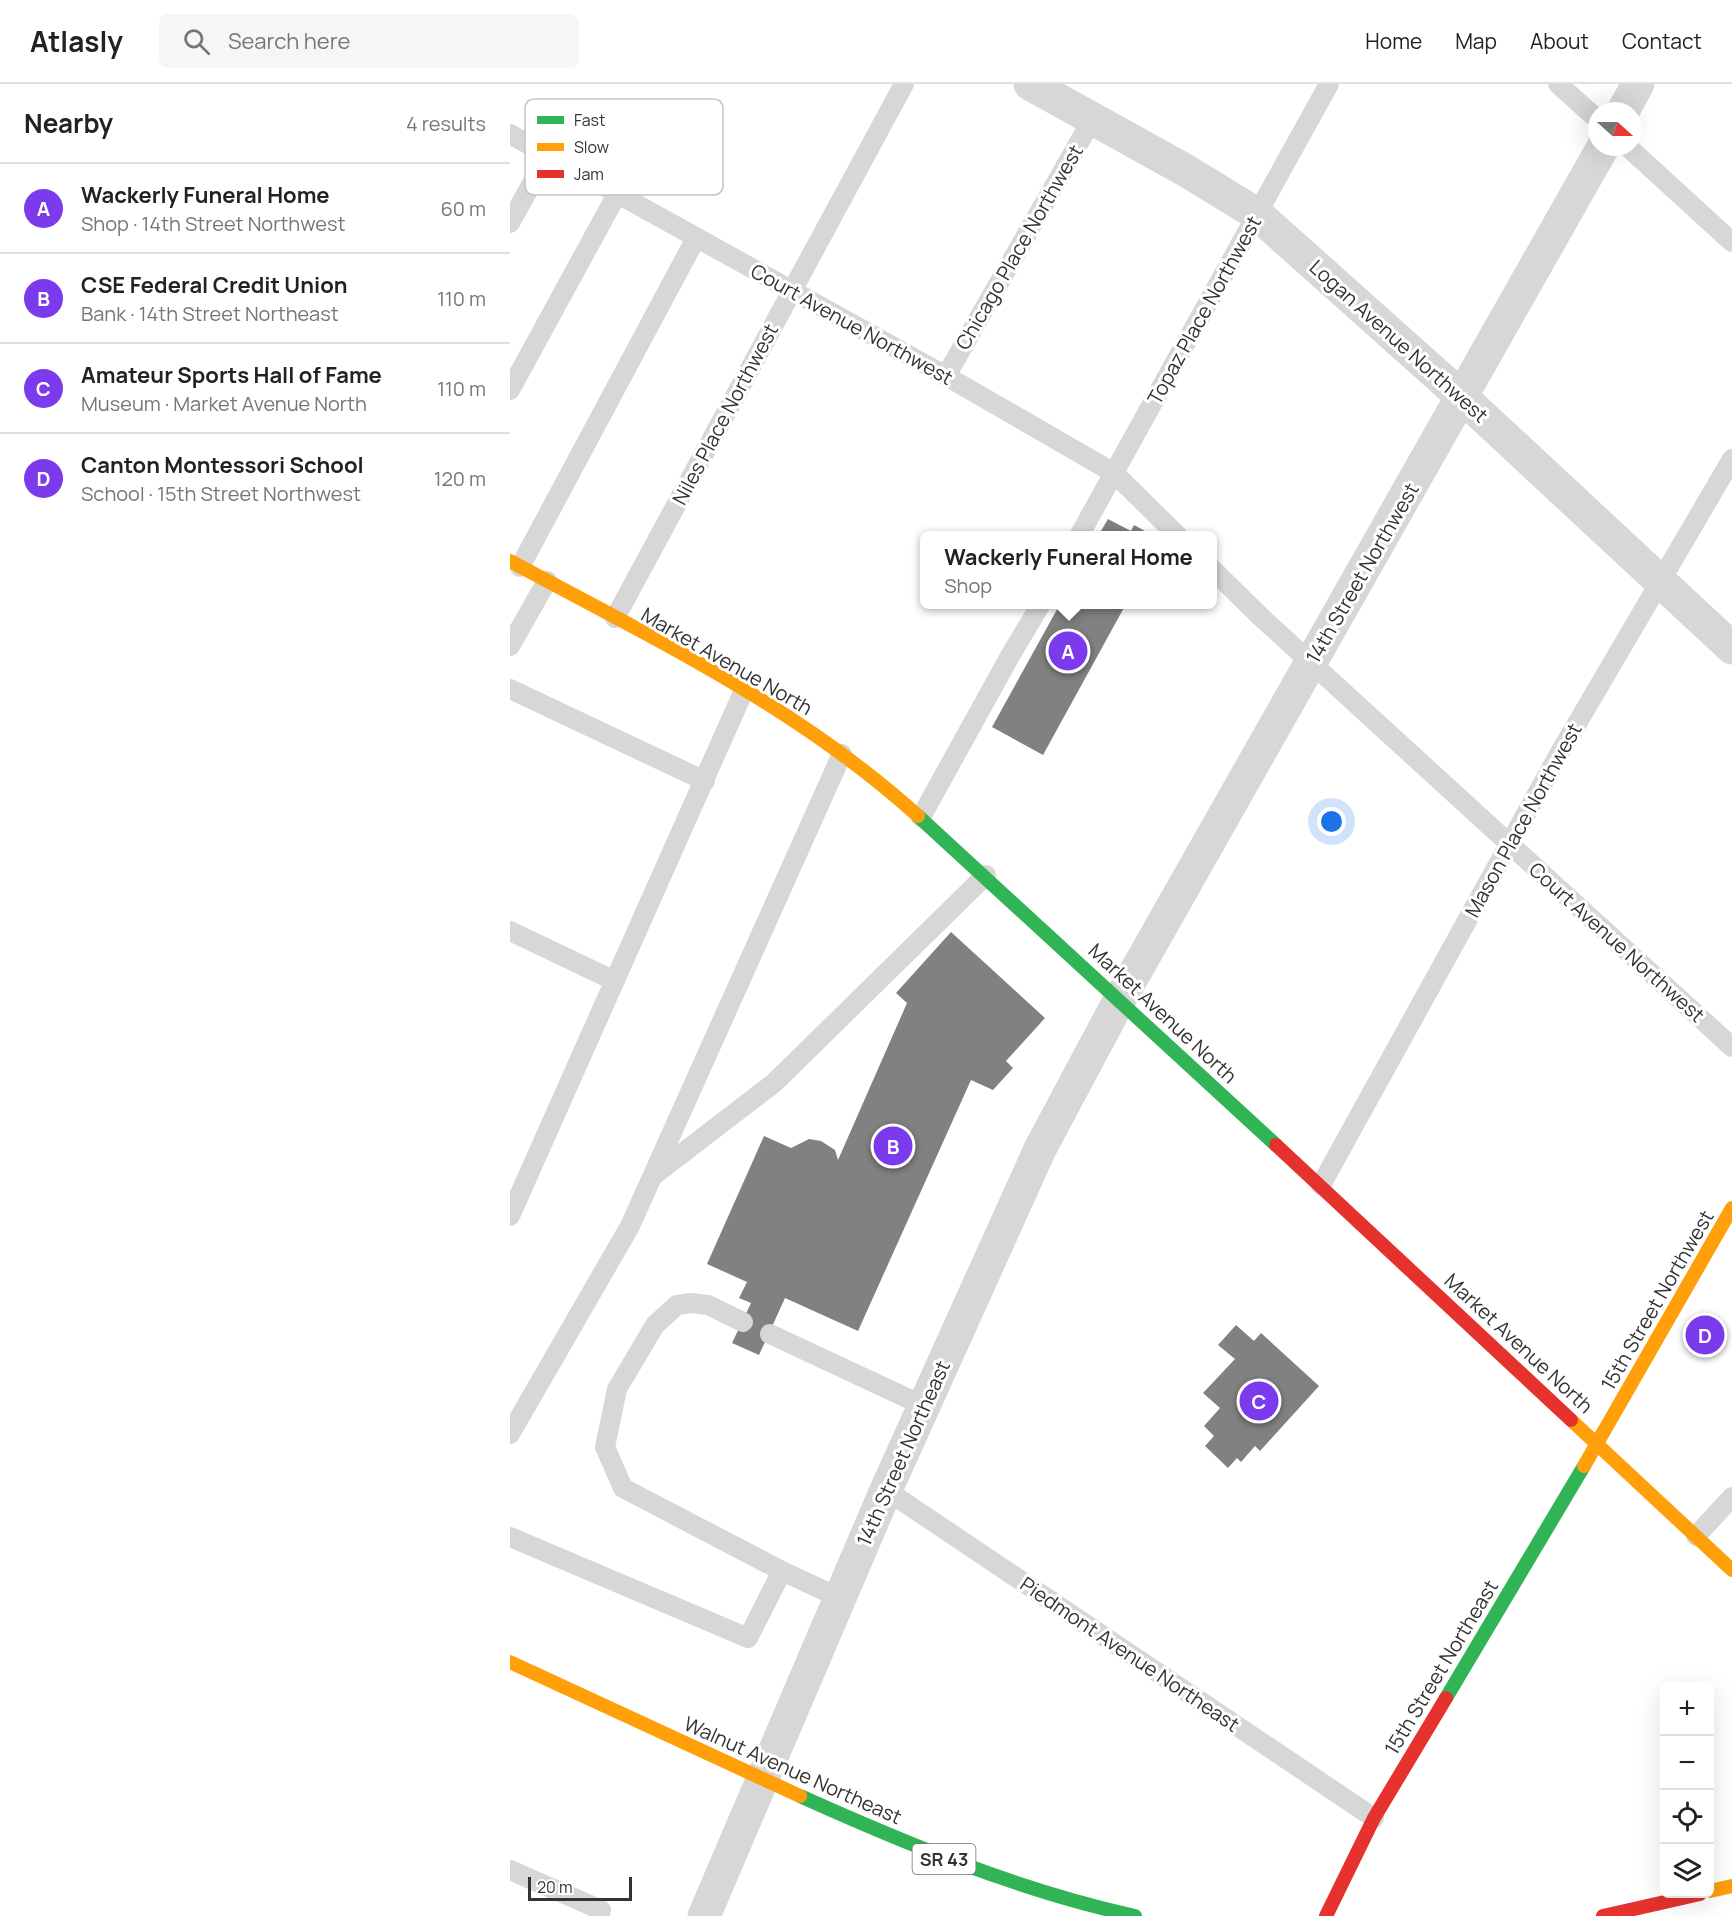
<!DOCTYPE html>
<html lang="en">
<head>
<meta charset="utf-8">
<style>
	:root { --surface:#fff; --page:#f6f6f6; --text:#222; --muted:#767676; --line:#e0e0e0; --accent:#7c3aed }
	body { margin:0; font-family:Manrope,sans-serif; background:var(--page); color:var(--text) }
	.controls { position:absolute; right:18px; bottom:18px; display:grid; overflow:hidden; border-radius:9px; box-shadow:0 6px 24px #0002 }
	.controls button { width:54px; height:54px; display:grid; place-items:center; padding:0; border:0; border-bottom:2px solid var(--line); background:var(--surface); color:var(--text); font:30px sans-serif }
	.compass { position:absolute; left:1078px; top:18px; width:54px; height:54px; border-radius:50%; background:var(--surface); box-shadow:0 6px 24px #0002; rotate:111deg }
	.scale { position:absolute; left:18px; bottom:15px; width:104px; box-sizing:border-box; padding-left:6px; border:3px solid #333; border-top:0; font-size:16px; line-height:21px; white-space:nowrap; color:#333; -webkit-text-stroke:4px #fff; paint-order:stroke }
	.you { position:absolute; left:822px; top:738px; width:21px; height:21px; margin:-15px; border:4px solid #fff; border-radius:50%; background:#1a73e8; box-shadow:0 0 0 9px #1a73e833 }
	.badge { display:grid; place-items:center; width:39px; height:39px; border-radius:50%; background:var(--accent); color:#fff; font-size:20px; font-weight:700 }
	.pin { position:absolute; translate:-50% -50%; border:3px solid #fff; box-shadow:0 2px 6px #0006 }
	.popup { position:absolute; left:410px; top:447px; width:297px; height:78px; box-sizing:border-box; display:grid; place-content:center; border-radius:9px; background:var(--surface); filter:drop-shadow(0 2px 4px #0005); font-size:20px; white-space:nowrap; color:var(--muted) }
	.popup b { font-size:22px; color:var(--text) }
	.popup::after { content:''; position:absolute; left:50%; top:100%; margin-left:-12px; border:12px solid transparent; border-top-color:var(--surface) }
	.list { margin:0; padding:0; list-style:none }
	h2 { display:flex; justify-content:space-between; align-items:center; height:78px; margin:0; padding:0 24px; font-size:26px }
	h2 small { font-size:20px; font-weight:400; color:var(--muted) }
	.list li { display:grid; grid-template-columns:39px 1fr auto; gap:18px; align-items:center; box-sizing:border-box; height:90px; padding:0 24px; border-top:2px solid var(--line) }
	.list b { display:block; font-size:22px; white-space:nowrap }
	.list p { margin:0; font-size:20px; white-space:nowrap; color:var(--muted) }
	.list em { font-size:20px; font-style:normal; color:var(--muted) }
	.icon { flex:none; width:33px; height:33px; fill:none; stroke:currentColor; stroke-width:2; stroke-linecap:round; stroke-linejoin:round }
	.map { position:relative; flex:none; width:1222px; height:1832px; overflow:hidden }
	header { display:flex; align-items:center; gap:36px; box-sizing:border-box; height:84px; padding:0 30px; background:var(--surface); border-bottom:2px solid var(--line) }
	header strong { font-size:28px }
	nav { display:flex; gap:33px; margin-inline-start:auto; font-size:21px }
	.search { width:420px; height:54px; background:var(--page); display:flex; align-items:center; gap:15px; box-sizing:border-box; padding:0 21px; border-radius:9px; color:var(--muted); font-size:22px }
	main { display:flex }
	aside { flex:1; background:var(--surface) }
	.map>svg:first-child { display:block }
</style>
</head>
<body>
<header>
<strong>Atlasly</strong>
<div class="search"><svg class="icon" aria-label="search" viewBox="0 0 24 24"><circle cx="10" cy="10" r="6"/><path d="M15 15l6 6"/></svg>Search here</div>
<nav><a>Home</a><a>Map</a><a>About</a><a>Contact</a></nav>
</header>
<main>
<aside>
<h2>Nearby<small>4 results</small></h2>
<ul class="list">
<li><span class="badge">A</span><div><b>Wackerly Funeral Home</b><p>Shop · 14th Street Northwest</p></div><em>60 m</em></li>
<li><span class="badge">B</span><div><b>CSE Federal Credit Union</b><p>Bank · 14th Street Northeast</p></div><em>110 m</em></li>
<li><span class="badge">C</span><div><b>Amateur Sports Hall of Fame</b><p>Museum · Market Avenue North</p></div><em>110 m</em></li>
<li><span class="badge">D</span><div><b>Canton Montessori School</b><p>School · 15th Street Northwest</p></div><em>120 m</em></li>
</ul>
</aside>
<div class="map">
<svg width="1222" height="1832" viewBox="0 0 1222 1832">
	<rect width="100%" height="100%" fill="#fff"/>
	<g fill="#818181">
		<path d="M598 435 621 447 624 441 644 452H588Z"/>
		<path d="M550 520H616L533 671 482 643Z"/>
		<path d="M441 848 535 934 496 977 503 984 483 1006 461 996 348 1247 275 1214 249 1271 222 1259 241 1219 229 1214 237 1198 197 1180 254 1052 281 1064 299 1055 311 1057 325 1066 328 1076 397 919 386 909Z"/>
		<path d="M726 1241 744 1257 751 1249 809 1302 750 1367 745 1362 731 1378 727 1374 718 1384 695 1362 704 1352 694 1342 710 1324 693 1309 725 1275 708 1261Z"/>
	</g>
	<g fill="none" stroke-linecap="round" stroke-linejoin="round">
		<g stroke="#d7d7d7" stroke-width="20">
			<path d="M1048 0 1087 35"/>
			<path d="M0 50 436 292 604 389 668 452"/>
			<path d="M1118 63 1222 158"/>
			<path d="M0 139 37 72"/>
			<path d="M436 292 583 34"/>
			<path d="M0 306 107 110"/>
			<path d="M569 452 819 0"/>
			<path d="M10 483 186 154"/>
			<path d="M702 485 751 533 1222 963"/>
			<path d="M105 534 394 0"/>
			<path d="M0 562 37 497"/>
			<path d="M0 605 195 697"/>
			<path d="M411 733 500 572 531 520"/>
			<path d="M0 847 105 897"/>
			<path d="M144 1091 264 999 476 791"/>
			<path d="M811 1101 1048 672 1222 375"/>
			<path d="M0 1132 235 604"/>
			<path d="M233 1238 198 1221 181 1219 167 1221 145 1241 107 1305 95 1363 113 1404 272 1487"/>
			<path d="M260 1250 414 1322"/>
			<path d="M0 1350 120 1142 332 670"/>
			<path d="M376 1406 864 1734"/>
			<path d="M1186 1452 1222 1413"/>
			<path d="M0 1453 238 1554 272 1487 330 1514"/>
			<path d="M0 1786 91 1826 89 1832"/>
		</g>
		<g stroke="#d7d7d7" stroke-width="33">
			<path d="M520 0 675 86 747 130 952 313 1222 564"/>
			<path d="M1113 27 1128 0"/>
			<path d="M194 1832 376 1406 530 1065 610 915 1093 63"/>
		</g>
		<g stroke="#30b455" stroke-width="14">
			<path d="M408 732 766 1061"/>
			<path d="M936 1614 1074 1382"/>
			<path d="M290 1712C399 1761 508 1806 625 1832"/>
		</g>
		<g stroke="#ff9f0a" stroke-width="14">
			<path d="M0 477C141 553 288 623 408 732"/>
			<path d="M1061 1336 1222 1486"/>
			<path d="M1074 1382 1222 1124"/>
			<path d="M0 1578 290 1712"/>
			<path d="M1200 1807 1222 1802"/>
		</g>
		<g stroke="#e5322d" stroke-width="14">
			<path d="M766 1061 1061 1336"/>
			<path d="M816 1832 864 1734 936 1614"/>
			<path d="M1093 1832 1190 1810"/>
		</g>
	</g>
	<g text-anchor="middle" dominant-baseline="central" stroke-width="6" stroke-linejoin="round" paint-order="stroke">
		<rect fill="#fff" stroke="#707070" stroke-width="1.5" x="402.5" y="1760" width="63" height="30" rx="4.5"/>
		<g font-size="18" font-weight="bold" fill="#333">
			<text x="434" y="1775">SR 43</text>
		</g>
		<g font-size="20" fill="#333" stroke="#fff">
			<text transform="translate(509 163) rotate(-60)">Chicago Place Northwest</text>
			<text transform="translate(694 226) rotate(-61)">Topaz Place Northwest</text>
			<text transform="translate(342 240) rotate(29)">Court Avenue Northwest</text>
			<text transform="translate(889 257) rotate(42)">Logan Avenue Northwest</text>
			<text transform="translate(215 330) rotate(-62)">Niles Place Northwest</text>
			<text transform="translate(852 489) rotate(-60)">14th Street Northwest</text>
			<text transform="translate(217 577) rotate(30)">Market Avenue North</text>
			<text transform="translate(1013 736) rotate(-61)">Mason Place Northwest</text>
			<text transform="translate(1107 858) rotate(42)">Court Avenue Northwest</text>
			<text transform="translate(653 929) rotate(43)">Market Avenue North</text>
			<text transform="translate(1147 1216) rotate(-60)">15th Street Northwest</text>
			<text transform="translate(1009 1259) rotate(43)">Market Avenue North</text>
			<text transform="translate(393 1369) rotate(-66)">14th Street Northeast</text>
			<text transform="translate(620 1570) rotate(34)">Piedmont Avenue Northeast</text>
			<text transform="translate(931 1583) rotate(-59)">15th Street Northeast</text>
			<text transform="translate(283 1686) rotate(24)">Walnut Avenue Northeast</text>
		</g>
	</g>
	<rect x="15" y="15" width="198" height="96" rx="9" fill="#fff" stroke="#c2c2c2" stroke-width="1.5"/>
	<rect x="27" y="32" width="27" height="8" fill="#30b455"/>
	<rect x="27" y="59" width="27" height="8" fill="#ff9f0a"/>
	<rect x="27" y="86" width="27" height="8" fill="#e5322d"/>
	<g font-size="16" fill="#333">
		<text x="64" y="42">Fast</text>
		<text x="64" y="69">Slow</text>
		<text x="64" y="96">Jam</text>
	</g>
</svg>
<div class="controls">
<button>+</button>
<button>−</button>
<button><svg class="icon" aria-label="locate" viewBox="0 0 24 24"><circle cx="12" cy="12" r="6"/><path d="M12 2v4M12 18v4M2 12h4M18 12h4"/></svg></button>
<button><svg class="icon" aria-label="layers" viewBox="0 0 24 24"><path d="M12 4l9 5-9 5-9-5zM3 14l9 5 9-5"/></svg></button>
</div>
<svg class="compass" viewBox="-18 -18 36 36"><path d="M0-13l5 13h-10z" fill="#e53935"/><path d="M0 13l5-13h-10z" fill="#767676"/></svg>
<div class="scale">20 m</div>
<div class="you"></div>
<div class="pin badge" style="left:558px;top:567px">A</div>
<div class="popup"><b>Wackerly Funeral Home</b>Shop</div>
<div class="pin badge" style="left:383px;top:1062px">B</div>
<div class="pin badge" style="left:749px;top:1317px">C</div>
<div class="pin badge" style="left:1195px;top:1251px">D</div>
</div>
</main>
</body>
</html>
